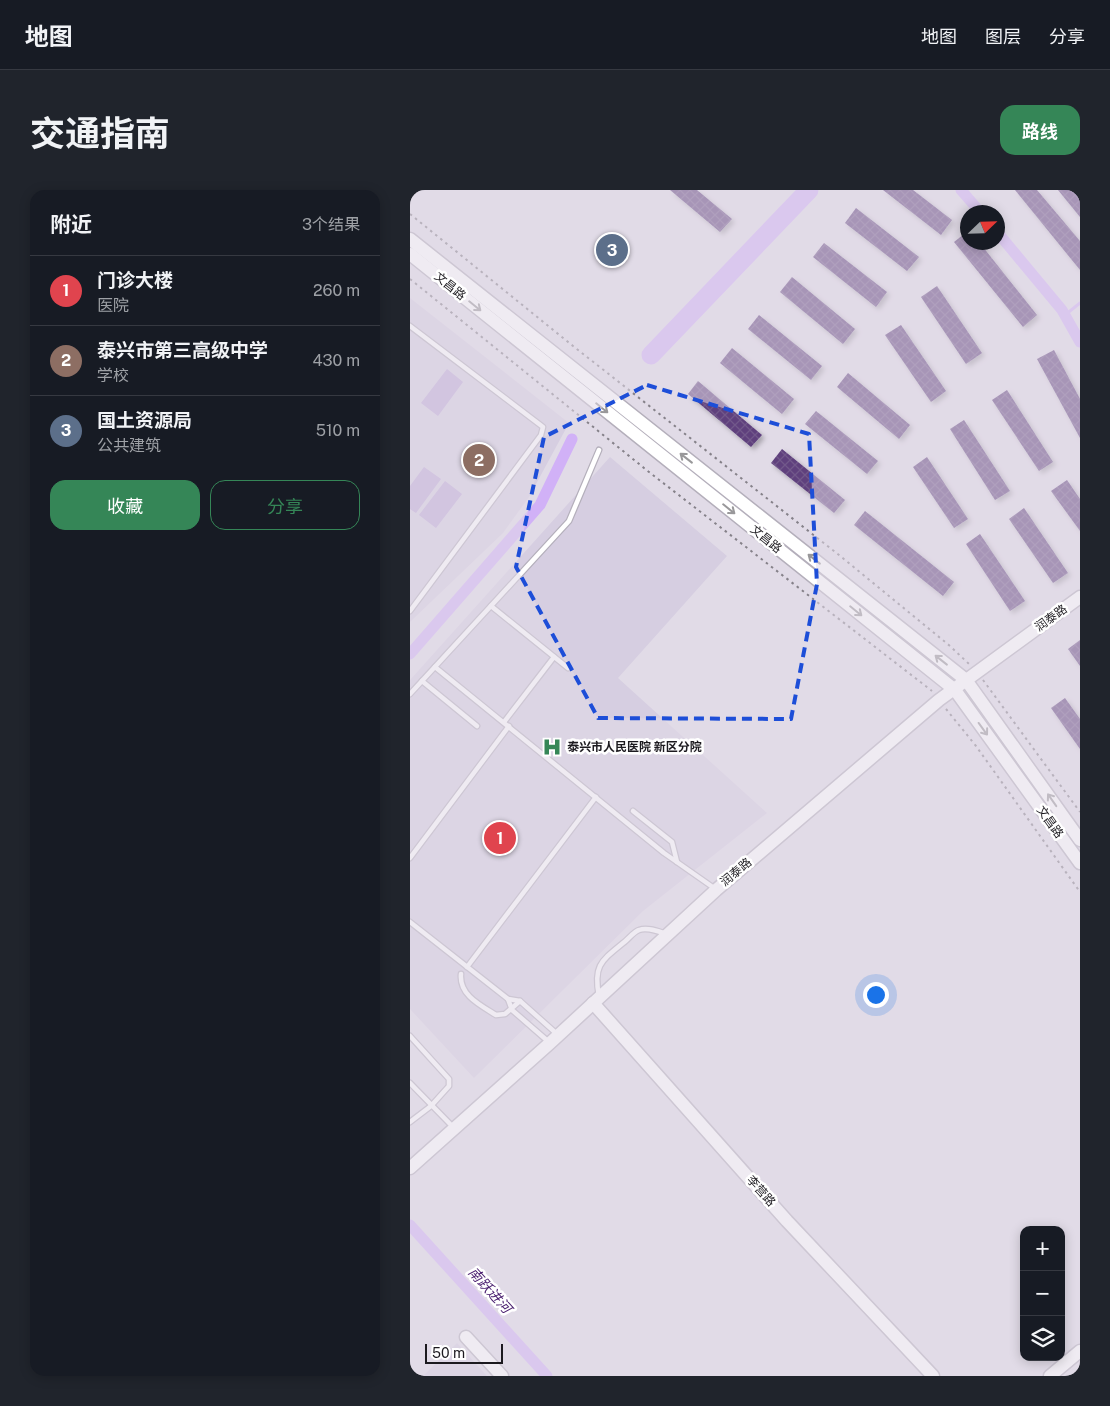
<!DOCTYPE html>
<html lang="zh">
<head>
<meta charset="utf-8">
<style>
	:root { --surface:#171b24; --page:#20242c; --text:#f1f3f6; --muted:#9ea1a6; --line:#363941; --accent:#358657 }
	body { margin:0; font-family:"Public Sans","Noto Sans SC",sans-serif; background:var(--page); color:var(--text) }
	.controls { position:absolute; right:15px; bottom:15px; display:grid; overflow:hidden; border-radius:10px; box-shadow:0 2px 12px #0003 }
	.controls button { width:45px; height:45px; display:grid; place-items:center; padding:0; border:0; border-bottom:1px solid var(--line); background:var(--surface); color:var(--text); font:25px sans-serif }
	.compass { position:absolute; left:550px; top:15px; width:45px; height:45px; border-radius:50%; background:var(--surface); box-shadow:0 2px 12px #0003; rotate:67deg }
	.scale { position:absolute; left:15px; bottom:12px; width:78px; box-sizing:border-box; padding-left:5px; border:2px solid #1c1a1f; border-top:0; font-size:14px; line-height:18px; white-space:nowrap; color:#1c1a1f; -webkit-text-stroke:4px #fff; paint-order:stroke }
	.you { position:absolute; left:465px; top:804px; width:18px; height:18px; margin:-12px; border:4px solid #fff; border-radius:50%; background:#1a73e8; box-shadow:0 0 0 8px #1a73e833 }
	.badge { display:grid; place-items:center; width:32px; height:32px; border-radius:50%; background:var(--accent); color:#fff; font-size:16px; font-weight:700 }
	.pin { position:absolute; translate:-50% -50%; border:2px solid #fff; box-shadow:0 1px 5px #0006 }
	.list { margin:0; padding:0; list-style:none }
	h2 { display:flex; justify-content:space-between; align-items:center; height:65px; margin:0; padding:0 20px; font-size:21px }
	h2 small { font-size:16px; font-weight:400; color:var(--muted) }
	.list li { display:grid; grid-template-columns:32px 1fr auto; gap:15px; align-items:center; box-sizing:border-box; height:70px; padding:0 20px; border-top:1px solid var(--line) }
	.list b { display:block; font-size:19px; white-space:nowrap }
	.list p { margin:0; font-size:16px; white-space:nowrap; color:var(--muted) }
	.list em { font-size:16px; font-style:normal; color:var(--muted) }
	.actions { display:flex; gap:10px; padding:15px 20px }
	.actions a { flex:1; padding:11px 0; border:1px solid var(--accent); border-radius:15px; text-align:center; font-size:18px; color:var(--accent) }
	.actions .main { background:var(--accent); color:#fff }
	.icon { flex:none; width:28px; height:28px; fill:none; stroke:currentColor; stroke-width:2; stroke-linecap:round; stroke-linejoin:round }
	.map { position:relative; flex:none; width:670px; height:1186px; overflow:hidden; border-radius:15px }
	header { display:flex; align-items:center; gap:30px; box-sizing:border-box; height:70px; padding:0 25px; background:var(--surface); border-bottom:1px solid var(--line) }
	header strong { font-size:24px }
	nav { display:flex; gap:28px; margin-inline-start:auto; font-size:18px }
	.intro { display:flex; align-items:center; justify-content:space-between; box-sizing:border-box; height:120px; padding:0 30px }
	h1 { margin:0; font-size:35px }
	.button { padding:12px 22px; border-radius:15px; background:var(--accent); color:#fff; font-size:18px; font-weight:700 }
	main { display:flex; gap:30px; padding:0 30px }
	aside { flex:1; background:var(--surface); border-radius:15px; box-shadow:0 2px 12px #0003 }
	.map>svg:first-child { display:block }
</style>
</head>
<body>
<header>
<strong>地图</strong>
<nav><a>地图</a><a>图层</a><a>分享</a></nav>
</header>
<div class="intro"><h1>交通指南</h1><a class="button">路线</a></div>
<main>
<aside>
<h2>附近<small>3个结果</small></h2>
<ul class="list">
<li><span class="badge" style="background:#e0444e">1</span><div><b>门诊大楼</b><p>医院</p></div><em>260 m</em></li>
<li><span class="badge" style="background:#8d6e63">2</span><div><b>泰兴市第三高级中学</b><p>学校</p></div><em>430 m</em></li>
<li><span class="badge" style="background:#5c6f8a">3</span><div><b>国土资源局</b><p>公共建筑</p></div><em>510 m</em></li>
</ul>
<div class="actions"><a class="main">收藏</a><a>分享</a></div>
</aside>
<div class="map">
<svg width="670" height="1186" viewBox="0 0 670 1186">
	<defs>
		<pattern id="building-cross-hatch" width="8" height="8" patternUnits="userSpaceOnUse" patternTransform="scale(1.25)"><rect width="8" height="8" fill="#5e407d"/><path d="M0 0l8 8M0 8l8-8" fill="none" stroke="#71588a"/></pattern>
		<filter id="shadow"><feDropShadow dx="3" dy="3" stdDeviation="2.5" flood-color="#0004"/></filter>
	</defs>
	<rect width="100%" height="100%" fill="#e1dbe7"/>
	<g fill="#d6cee1">
		<path d="M0 108 159 233 119 307 93 343 0 432Z"/>
		<path d="M200 267 317 366 208 488 357 623 233 721 64 888 0 819V490Z"/>
		<path d="M47 1153 77 1186H13Z"/>
	</g>
	<g fill="#beaad7">
		<path d="M37 179 53 192 28 226 11 213Z"/>
		<path d="M14 277 31 289 6 323 0 319V296Z"/>
		<path d="M35 291 52 304 26 338 9 325Z"/>
	</g>
	<g fill="none" stroke-linecap="round" stroke-linejoin="round">
		<path stroke="#d1b1f7" stroke-width="3" d="M655 125 670 113"/>
		<g stroke="#d1b1f7" stroke-width="11">
			<path d="M551 0 570 22"/>
			<path d="M588 43 652 120 670 152"/>
			<path d="M0 464 130 315 162 249"/>
			<path d="M0 1035 137 1186"/>
		</g>
		<path stroke="#d1b1f7" stroke-width="19" d="M241 165 399 0"/>
	</g>
	<g fill="url(#building-cross-hatch)" filter="url(#shadow)">
		<path d="M260 0H287L322 29 310 42Z"/>
		<path d="M473 0H503L542 30 531 45Z"/>
		<path d="M605 0H627L670 51V80Z"/>
		<path d="M648 0H670V27Z"/>
		<path d="M446 18 509 67 497 81 435 33Z"/>
		<path d="M558 41V52H569L627 125 613 137 544 52Z"/>
		<path d="M414 53 477 102 466 117 403 67Z"/>
		<path d="M382 87 445 139 433 154 370 102Z"/>
		<path d="M527 96 572 163 556 174 511 107Z"/>
		<path d="M349 125 412 176 401 190 338 139Z"/>
		<path d="M491 135 536 201 521 212 475 145Z"/>
		<path d="M322 158 384 209 372 224 310 173Z"/>
		<path d="M644 160 670 209V248L627 169Z"/>
		<path d="M438 183 500 235 489 249 427 197Z"/>
		<path d="M288 191 352 245 341 257 278 204Z"/>
		<path d="M597 200 643 272 629 281 582 210Z"/>
		<path d="M406 221 468 271 457 284 395 234Z"/>
		<path d="M554 230 600 301 585 310 540 239Z"/>
		<path d="M372 259 435 310 424 323 361 273Z"/>
		<path d="M517 267 558 329 544 338 503 277Z"/>
		<path d="M657 290 670 309V341L641 301Z"/>
		<path d="M614 318 658 383 643 393 599 329Z"/>
		<path d="M455 321 544 392 533 406 444 335Z"/>
		<path d="M570 344 615 411 600 421 556 354Z"/>
		<path d="M670 450V476L658 459Z"/>
		<path d="M655 508 670 529V559L641 518Z"/>
	</g>
	<g fill="none" stroke-linecap="round" stroke-linejoin="round">
		<g stroke="#b4afbb" stroke-width="7">
			<g id="lane">
				<path d="M0 136 133 237 131 245 0 421"/>
				<path d="M81 416 158 478"/>
				<path d="M25 477 254 663 304 698"/>
				<path d="M12 491 67 536"/>
				<path d="M0 504 159 331 189 260"/>
				<path d="M94 532 144 467"/>
				<path d="M223 621 262 652 267 672"/>
				<path d="M0 668 99 536"/>
				<path d="M0 732 98 809 110 811 147 844"/>
				<path d="M57 777 186 607"/>
				<path d="M51 784C49 805 70 815 86 825L95 824 110 811"/>
				<path d="M189 806C183 776 191 771 213 753 218 750 223 742 229 740 237 737 248 741 256 744"/>
				<path d="M98 809 102 820 140 853"/>
				<path d="M0 846 39 889V896L21 916 0 932"/>
				<path d="M0 893 43 937"/>
			</g>
		</g>
		<g stroke="#b4afbb" stroke-width="15">
			<g id="secondary">
				<path d="M0 49 556 490 670 650"/>
				<path d="M0 64 545 500 670 673"/>
				<path d="M183 813 377 1031 523 1186"/>
				<path d="M0 978 140 853 306 700 529 510 670 407"/>
				<path d="M56 1147 92 1186"/>
				<path d="M640 1186 670 1161"/>
			</g>
		</g>
		<g stroke="#858189" stroke-width="2" stroke-dasharray="2.5 4" stroke-linecap="butt">
			<path d="M0 24 163 156 429 365 540 456 559 474"/>
			<path d="M0 89 239 282 522 501"/>
			<path d="M573 490 670 622"/>
			<path d="M536 519 566 556 670 702"/>
		</g>
		<use href="#lane" stroke="#fff" stroke-width="4.5"/>
		<use href="#secondary" stroke="#fff" stroke-width="12"/>
	</g>
	<defs><path id="oneway-shaft" d="M-6 0H5M1.5-3L5.5 0L1.5 3" fill="none" stroke-width="1.6" stroke-linecap="round" stroke-linejoin="round" transform="scale(1.25)"/></defs>
	<g stroke="#99989a">
		<use href="#oneway-shaft" transform="translate(65 116) rotate(39)"/>
		<use href="#oneway-shaft" transform="translate(192 218) rotate(39)"/>
		<use href="#oneway-shaft" transform="translate(276 268) rotate(-142)"/>
		<use href="#oneway-shaft" transform="translate(319 319) rotate(39)"/>
		<use href="#oneway-shaft" transform="translate(404 369) rotate(-142)"/>
		<use href="#oneway-shaft" transform="translate(446 421) rotate(39)"/>
		<use href="#oneway-shaft" transform="translate(531 470) rotate(-142)"/>
		<use href="#oneway-shaft" transform="translate(573 539) rotate(54)"/>
		<use href="#oneway-shaft" transform="translate(642 610) rotate(-125)"/>
	</g>
	<path d="M0 0H670V1186H0ZM237 195 399 244 407 394 381 529 188 528 106 377 134 247Z" fill="#e1dbe7" fill-opacity=".55" fill-rule="evenodd"/>
	<path fill="none" stroke="#1d4ed8" stroke-width="4" stroke-dasharray="10 6" stroke-linejoin="round" d="M237 195 399 244 407 394 381 529 188 528 106 377 134 247Z"/>
	<defs>
		<g id="hospital-bare" transform="scale(1.5)"><path d="M-5-5h3v3.5h4V-5h3V5h-3V1.5h-4V5h-3Z" fill="#358657" stroke="#fff" stroke-width="2.5" paint-order="stroke"/></g>
	</defs>
	<g fill-rule="evenodd">
		<use href="#hospital-bare" x="142" y="557"/>
	</g>
	<g text-anchor="middle" dominant-baseline="central" stroke-width="5" stroke-linejoin="round" paint-order="stroke">
		<g font-size="12" fill="#1c1a1f" stroke="#fff">
			<text transform="translate(40 96) rotate(39)">文昌路</text>
			<text transform="translate(356 349) rotate(39)">文昌路</text>
			<text transform="translate(641 428) rotate(-36)">润泰路</text>
			<text transform="translate(640 632) rotate(54)">文昌路</text>
			<text transform="translate(326 682) rotate(-40)">润泰路</text>
			<text transform="translate(351 1001) rotate(48)">李营路</text>
		</g>
		<g font-size="12" font-weight="bold" fill="#1c1a1f" stroke="#fff" text-anchor="start">
			<text x="157" y="557">泰兴市人民医院 新区分院</text>
		</g>
		<g font-size="14" font-style="italic" fill="#4b2070" stroke="#fff">
			<text transform="translate(80 1100) rotate(48)">南跃进河</text>
		</g>
	</g>
</svg>
<div class="controls">
<button>+</button>
<button>−</button>
<button><svg class="icon" aria-label="layers" viewBox="0 0 24 24"><path d="M12 4l9 5-9 5-9-5zM3 14l9 5 9-5"/></svg></button>
</div>
<svg class="compass" viewBox="-18 -18 36 36"><path d="M0-13l5 13h-10z" fill="#e53935"/><path d="M0 13l5-13h-10z" fill="#9ea1a6"/></svg>
<div class="scale">50 m</div>
<div class="you"></div>
<div class="pin badge" style="left:90px;top:648px;background:#e0444e">1</div>
<div class="pin badge" style="left:69px;top:270px;background:#8d6e63">2</div>
<div class="pin badge" style="left:202px;top:60px;background:#5c6f8a">3</div>
</div>
</main>
</body>
</html>
